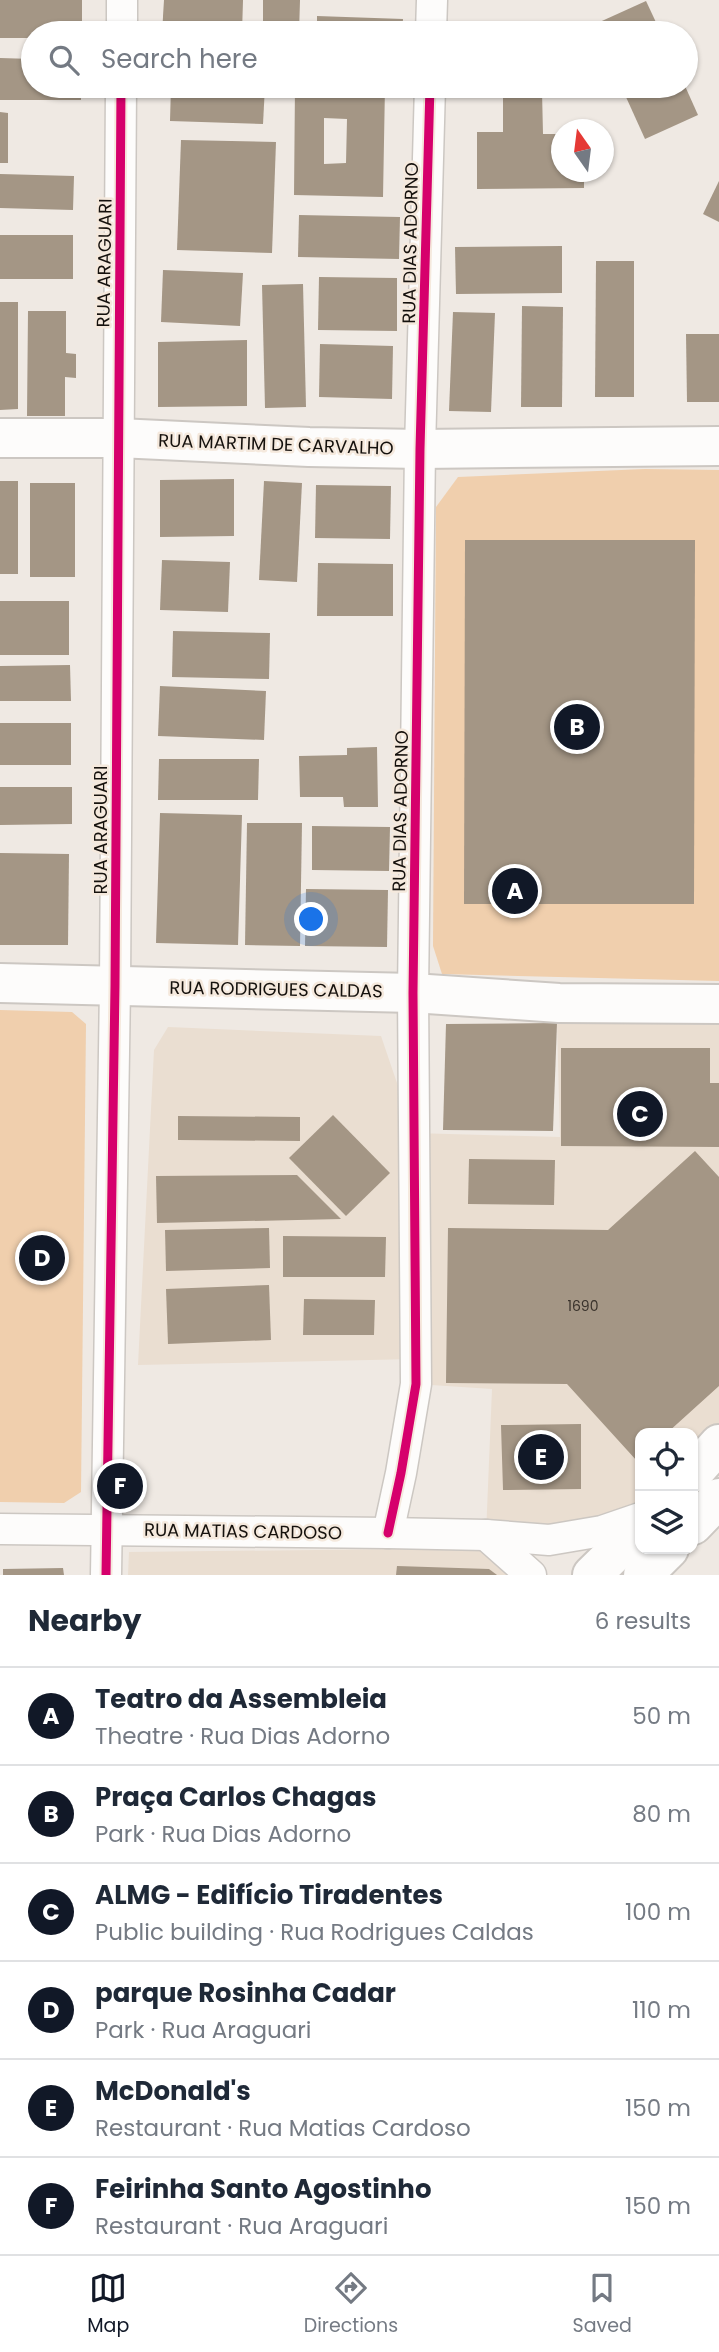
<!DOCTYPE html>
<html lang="en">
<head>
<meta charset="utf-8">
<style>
	:root { --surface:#fff; --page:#f2f2f3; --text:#1f2937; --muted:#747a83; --line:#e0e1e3; --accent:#111827 }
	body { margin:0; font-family:Poppins,sans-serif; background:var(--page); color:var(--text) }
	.controls { position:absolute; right:21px; bottom:21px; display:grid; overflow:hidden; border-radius:14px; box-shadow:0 2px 5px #0004 }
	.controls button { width:63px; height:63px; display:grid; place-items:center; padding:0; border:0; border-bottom:2px solid var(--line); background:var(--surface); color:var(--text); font:35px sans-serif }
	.compass { position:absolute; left:551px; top:119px; width:63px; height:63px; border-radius:50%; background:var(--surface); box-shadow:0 2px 5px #0004; rotate:346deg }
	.you { position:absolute; left:312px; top:920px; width:24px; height:24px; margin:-18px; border:5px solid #fff; border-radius:50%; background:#1a73e8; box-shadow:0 0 0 10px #1a73e833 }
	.badge { display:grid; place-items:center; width:46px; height:46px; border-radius:50%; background:var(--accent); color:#fff; font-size:23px; font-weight:700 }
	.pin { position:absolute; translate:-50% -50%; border:4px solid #fff; box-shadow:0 2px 7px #0006 }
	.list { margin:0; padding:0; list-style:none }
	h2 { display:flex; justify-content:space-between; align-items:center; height:91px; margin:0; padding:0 28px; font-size:30px }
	h2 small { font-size:23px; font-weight:400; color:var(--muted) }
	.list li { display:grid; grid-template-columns:46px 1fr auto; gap:21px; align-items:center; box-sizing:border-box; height:98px; padding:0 28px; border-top:2px solid var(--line) }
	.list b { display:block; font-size:26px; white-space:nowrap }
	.list p { margin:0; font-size:23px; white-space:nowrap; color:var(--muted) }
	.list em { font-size:23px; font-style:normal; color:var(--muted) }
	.icon { flex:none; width:38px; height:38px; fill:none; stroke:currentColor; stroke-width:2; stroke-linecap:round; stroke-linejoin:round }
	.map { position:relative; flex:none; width:719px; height:1575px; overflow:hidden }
	.search { position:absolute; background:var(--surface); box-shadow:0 2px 5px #0004; left:21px; right:21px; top:21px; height:77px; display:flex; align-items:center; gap:18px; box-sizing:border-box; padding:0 24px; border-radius:38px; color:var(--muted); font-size:26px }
	.sheet { height:679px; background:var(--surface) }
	nav { display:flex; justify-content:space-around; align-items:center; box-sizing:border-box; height:98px; border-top:2px solid var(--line); background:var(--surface); font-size:19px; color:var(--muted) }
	nav a { display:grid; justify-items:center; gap:4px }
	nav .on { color:var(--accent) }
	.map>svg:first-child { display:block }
</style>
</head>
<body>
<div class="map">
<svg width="719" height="1575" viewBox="0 0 719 1575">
	<rect width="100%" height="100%" fill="#efe9e3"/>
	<path fill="#eaded1" d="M559 1003 719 1005V1446L693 1474V1433H640V1519L551 1556 489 1536 531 1575H128L129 1552 402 1549 486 1535 492 1389 416 1384V1359L138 1365 154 1050 168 1027 381 1036 414 1133 560 1137 557 1023Z"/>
	<g fill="#f0cfad">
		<path d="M645 469 719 470V981L442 974 433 946 436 507 458 477Z"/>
		<path d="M0 1010 72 1012 86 1024 81 1492 64 1503 0 1502Z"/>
	</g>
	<g fill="#a49685" fill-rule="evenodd">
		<path d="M0 0H82V33H33V38H0Z"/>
		<path d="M164 0H243L242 33H162Z"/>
		<path d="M263 0H300L299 33H263Z"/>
		<path d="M646 1 661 33H597L593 25Z"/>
		<path d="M317 16 403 19 402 33H317Z"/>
		<path d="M0 58 33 59V86H81V100H0Z"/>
		<path d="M171 86H265L263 124 170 121Z"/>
		<path d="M295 86H385L383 197 294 195ZM324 118 347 119 346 163 324 164Z"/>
		<path d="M621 86H685L698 115 645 139Z"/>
		<path d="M503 91H542L543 134H562V172H584V188L477 189V132H503Z"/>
		<path d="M0 112 8 113V163H0Z"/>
		<path d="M181 140 276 142 272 253 177 250Z"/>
		<path d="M0 174 74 176 73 210 0 208Z"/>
		<path d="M719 181V222L703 214Z"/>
		<path d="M299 215 400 217 399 259 298 257Z"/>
		<rect x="0" y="235" width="73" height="44"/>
		<path d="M562 246V293L456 294 455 247Z"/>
		<path d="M596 261H634V397H595Z"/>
		<path d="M163 270 243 273 240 326 161 322Z"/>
		<path d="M319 277 397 278V331L318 330Z"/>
		<path d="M303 284 306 407 265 408 262 285Z"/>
		<path d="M0 302H18V409L0 410Z"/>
		<path d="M522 306 563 307 562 407H521Z"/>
		<path d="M28 311H66V353L76 354V378L65 377V416H27Z"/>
		<path d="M453 312 495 313 491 412 449 411Z"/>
		<path d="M686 334H719V402H687Z"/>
		<path d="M247 340V406L158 407V342Z"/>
		<path d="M320 344 393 346 392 399 319 397Z"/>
		<path d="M234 479V536L160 537V480Z"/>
		<rect x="0" y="481" width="18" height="93"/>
		<path d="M264 481 302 483 297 582 259 580Z"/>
		<rect x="30" y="483" width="45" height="94"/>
		<path d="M316 485 391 486 390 539 315 538Z"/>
		<path d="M465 540H695L694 904H464Z"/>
		<path d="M162 560 230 562 228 612 160 610Z"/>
		<path d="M318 563 393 564V616H317Z"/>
		<rect x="0" y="601" width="69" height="54"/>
		<path d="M173 631 270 633 269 679 172 677Z"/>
		<path d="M70 665 71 701H0V666Z"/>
		<path d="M160 686 266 691 264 740 158 736Z"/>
		<rect x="0" y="723" width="71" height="42"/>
		<path d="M377 747 378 807H344L343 797H300L299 756 347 755V748Z"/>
		<path d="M159 759H259L258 800H158Z"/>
		<path d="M0 787H72V824L0 825Z"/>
		<path d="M160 813 242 815 238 945 156 943Z"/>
		<path d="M247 823H302L300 946 245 945Z"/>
		<path d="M312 826 390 827 389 871 312 870Z"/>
		<path d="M0 853 69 854 68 945H0Z"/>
		<path d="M306 889 388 890 387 947 305 946Z"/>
		<path d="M557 1023 553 1131 443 1130 446 1024Z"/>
		<path d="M561 1048H710V1083H719V1147L561 1146Z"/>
		<path d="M333 1115 390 1173 346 1216 289 1158Z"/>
		<path d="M178 1116 300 1117V1141L178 1140Z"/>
		<path d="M695 1151 719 1177V1386L667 1433H640V1458L637 1461 567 1384 446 1383 448 1228 608 1230Z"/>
		<path d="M469 1159 555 1160 554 1205 468 1204Z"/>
		<path d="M297 1175 341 1219 157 1223 156 1176Z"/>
		<path d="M269 1228 270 1268 166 1271 165 1230Z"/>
		<path d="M283 1236 386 1237 385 1277H283Z"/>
		<path d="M269 1285 271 1340 168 1344 166 1289Z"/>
		<path d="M304 1299 375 1300 374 1335H303Z"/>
		<path d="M581 1424V1489L503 1490 501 1425Z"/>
		<path d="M397 1566 489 1569 497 1575H396Z"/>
		<path d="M63 1568 64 1575H3V1569Z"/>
	</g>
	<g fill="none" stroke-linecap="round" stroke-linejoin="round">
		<g stroke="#ccc7c2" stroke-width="33">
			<g id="street">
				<path d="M122 33V0"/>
				<path d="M431 33 432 0"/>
				<path d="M0 1529 388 1533 486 1535 549 1540 602 1531 640 1518"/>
				<path d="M388 1533 401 1473 416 1384 413 993 420 449 430 86"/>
				<path d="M486 1535 531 1575"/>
				<path d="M106 1575 115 986 121 86"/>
			</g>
		</g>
		<g stroke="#ccc7c2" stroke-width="42">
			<g id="secondary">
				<path d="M0 438H118L309 447 420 449 719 446"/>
				<path d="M0 983 413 993 559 1003 719 1004"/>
				<path d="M693 1473 719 1444"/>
				<path d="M693 1525 719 1498"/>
				<path d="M592 1575 640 1528"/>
				<path d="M643 1575 669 1549"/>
			</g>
		</g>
		<use href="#street" stroke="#fdfcfb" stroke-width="30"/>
		<use href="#secondary" stroke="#fdfcfb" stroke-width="38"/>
		<g stroke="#f5e9dd" stroke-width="13">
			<g id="cycleway">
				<path d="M388 1533 401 1473 416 1384 413 993 420 449 430 86"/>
				<path d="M106 1575 115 986 121 86"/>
			</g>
		</g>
		<use href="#cycleway" stroke="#d6006c" stroke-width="9"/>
	</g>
	<g text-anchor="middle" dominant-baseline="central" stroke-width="5" stroke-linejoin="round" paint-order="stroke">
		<g font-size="14" fill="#39322b">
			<text x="583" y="1306">1690</text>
		</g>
		<g font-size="18" fill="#15110d" stroke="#f5e9dd">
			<text transform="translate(410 243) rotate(-89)">RUA DIAS ADORNO</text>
			<text transform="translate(104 263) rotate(-89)">RUA ARAGUARI</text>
			<text transform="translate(276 444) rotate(2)">RUA MARTIM DE CARVALHO</text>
			<text transform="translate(400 811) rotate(-89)">RUA DIAS ADORNO</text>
			<text transform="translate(100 830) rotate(-90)">RUA ARAGUARI</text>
			<text transform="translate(276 989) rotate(1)">RUA RODRIGUES CALDAS</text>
			<text transform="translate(243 1531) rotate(1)">RUA MATIAS CARDOSO</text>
		</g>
	</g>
</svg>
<div class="controls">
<button><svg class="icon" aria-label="locate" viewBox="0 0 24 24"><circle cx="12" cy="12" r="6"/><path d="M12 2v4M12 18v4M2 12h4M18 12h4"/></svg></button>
<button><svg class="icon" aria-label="layers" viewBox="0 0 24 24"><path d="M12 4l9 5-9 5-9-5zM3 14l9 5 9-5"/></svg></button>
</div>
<svg class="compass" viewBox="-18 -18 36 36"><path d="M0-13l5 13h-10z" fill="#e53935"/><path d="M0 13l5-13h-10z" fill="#747a83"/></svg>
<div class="you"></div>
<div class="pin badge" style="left:515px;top:891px">A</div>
<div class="pin badge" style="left:577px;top:727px">B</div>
<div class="pin badge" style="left:640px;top:1114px">C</div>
<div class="pin badge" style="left:42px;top:1258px">D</div>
<div class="pin badge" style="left:541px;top:1457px">E</div>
<div class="pin badge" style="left:120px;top:1486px">F</div>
<div class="search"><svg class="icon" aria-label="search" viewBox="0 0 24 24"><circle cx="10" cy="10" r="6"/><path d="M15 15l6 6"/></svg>Search here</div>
</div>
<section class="sheet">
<h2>Nearby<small>6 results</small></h2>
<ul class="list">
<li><span class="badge">A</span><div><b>Teatro da Assembleia</b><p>Theatre · Rua Dias Adorno</p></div><em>50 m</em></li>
<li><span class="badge">B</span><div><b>Praça Carlos Chagas</b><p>Park · Rua Dias Adorno</p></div><em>80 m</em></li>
<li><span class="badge">C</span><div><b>ALMG - Edifício Tiradentes</b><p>Public building · Rua Rodrigues Caldas</p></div><em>100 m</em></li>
<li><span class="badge">D</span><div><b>parque Rosinha Cadar</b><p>Park · Rua Araguari</p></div><em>110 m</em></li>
<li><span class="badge">E</span><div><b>McDonald's</b><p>Restaurant · Rua Matias Cardoso</p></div><em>150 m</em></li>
<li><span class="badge">F</span><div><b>Feirinha Santo Agostinho</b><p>Restaurant · Rua Araguari</p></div><em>150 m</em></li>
</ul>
</section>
<nav>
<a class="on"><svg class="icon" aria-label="map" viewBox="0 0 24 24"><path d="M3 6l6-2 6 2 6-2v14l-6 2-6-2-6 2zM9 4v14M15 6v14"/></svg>Map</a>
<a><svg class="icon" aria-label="directions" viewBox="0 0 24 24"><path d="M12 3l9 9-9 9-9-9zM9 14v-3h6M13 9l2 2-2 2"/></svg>Directions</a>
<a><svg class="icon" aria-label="saved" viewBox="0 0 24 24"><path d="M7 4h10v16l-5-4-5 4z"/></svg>Saved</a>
</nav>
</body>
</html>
